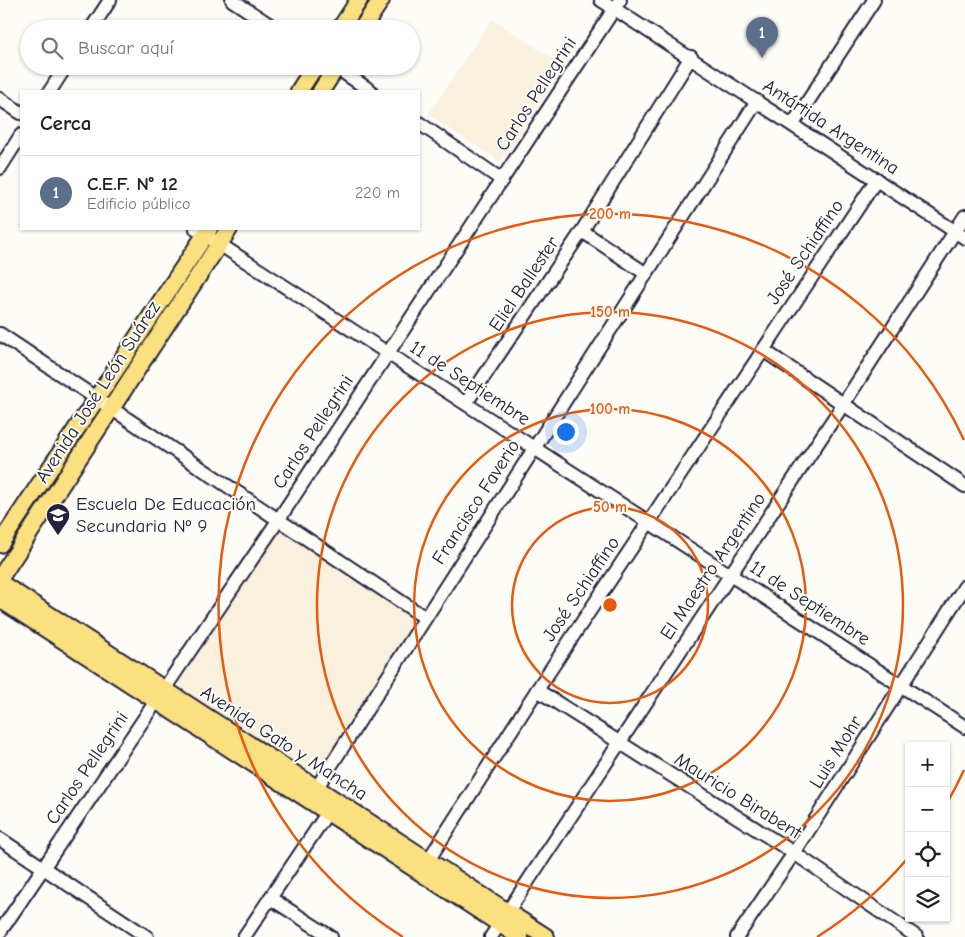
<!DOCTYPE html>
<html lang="es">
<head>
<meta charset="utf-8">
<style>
	:root { --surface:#fff; --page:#f6f6f6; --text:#202124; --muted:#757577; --line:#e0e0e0; --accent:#ea580c }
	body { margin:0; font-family:"Comic Neue",sans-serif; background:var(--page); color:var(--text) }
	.controls { position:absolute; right:15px; bottom:15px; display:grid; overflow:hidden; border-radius:0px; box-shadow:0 1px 4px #0004 }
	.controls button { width:45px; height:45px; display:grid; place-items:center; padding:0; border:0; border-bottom:1px solid var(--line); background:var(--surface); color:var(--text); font:25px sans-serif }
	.you { position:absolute; left:565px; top:431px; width:18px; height:18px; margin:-12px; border:4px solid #fff; border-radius:50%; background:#1a73e8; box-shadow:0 0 0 8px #1a73e833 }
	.badge { display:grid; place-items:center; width:32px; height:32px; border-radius:50%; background:var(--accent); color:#fff; font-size:16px; font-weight:700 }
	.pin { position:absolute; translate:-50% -41px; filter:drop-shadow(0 1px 2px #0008) }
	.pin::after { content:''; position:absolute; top:26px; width:18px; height:15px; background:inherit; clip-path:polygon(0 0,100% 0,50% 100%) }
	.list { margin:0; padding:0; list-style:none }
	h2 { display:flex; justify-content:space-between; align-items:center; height:65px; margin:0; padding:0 20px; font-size:21px }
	h2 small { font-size:16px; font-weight:400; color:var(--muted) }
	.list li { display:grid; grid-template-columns:32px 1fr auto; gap:15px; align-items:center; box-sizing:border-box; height:75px; padding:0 20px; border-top:1px solid var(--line) }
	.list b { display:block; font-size:19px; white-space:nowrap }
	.list p { margin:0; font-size:16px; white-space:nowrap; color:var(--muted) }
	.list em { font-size:16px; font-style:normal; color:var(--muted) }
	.icon { flex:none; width:28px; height:28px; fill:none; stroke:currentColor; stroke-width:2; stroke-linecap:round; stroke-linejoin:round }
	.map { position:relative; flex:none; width:965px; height:937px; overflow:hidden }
	.search { position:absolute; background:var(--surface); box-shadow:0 1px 4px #0004; left:20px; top:20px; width:400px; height:55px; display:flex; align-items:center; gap:12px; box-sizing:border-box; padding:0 18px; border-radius:28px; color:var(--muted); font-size:19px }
	.panel { position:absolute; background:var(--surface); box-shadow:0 1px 4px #0004; left:20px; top:90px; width:400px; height:140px; border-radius:0px }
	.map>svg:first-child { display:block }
</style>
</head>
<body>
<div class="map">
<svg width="965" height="937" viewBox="0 0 965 937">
	<rect width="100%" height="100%" fill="#fdfcf7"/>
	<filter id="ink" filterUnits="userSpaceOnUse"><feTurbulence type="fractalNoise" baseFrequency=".02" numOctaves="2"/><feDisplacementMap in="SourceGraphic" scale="10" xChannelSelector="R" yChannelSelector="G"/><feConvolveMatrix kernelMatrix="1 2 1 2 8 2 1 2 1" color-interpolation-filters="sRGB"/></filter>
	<g filter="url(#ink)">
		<g fill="#f9f0de">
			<path d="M492 19 564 66 501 162 428 115Z"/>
			<path d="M282 532 410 617 411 628 320 769 301 770 180 690 178 680 275 535Z"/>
		</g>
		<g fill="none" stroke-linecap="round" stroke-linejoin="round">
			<g stroke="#22223b" stroke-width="16">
				<g id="minor">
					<path d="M232 0 276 29"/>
					<path d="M601 0 965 238"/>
					<path d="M91 29 110 0"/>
					<path d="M334 66 371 91"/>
					<path d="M50 91 66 66"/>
					<path d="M0 99 21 113"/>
					<path d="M419 123 502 180"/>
					<path d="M793 124 874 0"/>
					<path d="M0 168 21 135"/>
					<path d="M196 229 965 727"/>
					<path d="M582 231 645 273"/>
					<path d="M0 334 424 617"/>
					<path d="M763 350 965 486"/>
					<path d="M466 403 582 231 691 57"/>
					<path d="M537 690 794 853 917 937"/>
					<path d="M312 795 757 101"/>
					<path d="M0 839 147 937"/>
					<path d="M424 867 537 690 877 179"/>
					<path d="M270 898 331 937"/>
					<path d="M0 932 279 519 620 0"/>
					<path d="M244 937 332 806"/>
					<path d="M491 937 844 403 965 216"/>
					<path d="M737 937 794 853 965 586"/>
				</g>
			</g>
			<g stroke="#22223b" stroke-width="20">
				<g id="major">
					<path d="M340 29 359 0"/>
					<path d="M362 29 381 0"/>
					<path d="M299 91 315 66"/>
					<path d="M321 91 337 66"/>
					<path d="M0 544 209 229"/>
					<path d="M0 578 229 229"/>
					<path d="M0 583 546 937"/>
					<path d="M0 599 520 937"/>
				</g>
			</g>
			<use href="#minor" stroke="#fdfcf7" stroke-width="12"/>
			<use href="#major" stroke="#fbe080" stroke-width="16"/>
		</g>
	</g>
	<g fill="none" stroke="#e8590c" stroke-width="2.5">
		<circle cx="610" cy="605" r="98"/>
		<circle cx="610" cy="605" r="196"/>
		<circle cx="610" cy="605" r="293"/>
		<path d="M964 770A391 391 0 0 1 947 803M907 859A391 391 0 0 1 817 937M403 937A391 391 0 1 1 964 440"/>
	</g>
	<defs>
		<g id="school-pin" transform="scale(1.25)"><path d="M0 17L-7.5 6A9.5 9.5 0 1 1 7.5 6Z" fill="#22223b" stroke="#fdfcf7"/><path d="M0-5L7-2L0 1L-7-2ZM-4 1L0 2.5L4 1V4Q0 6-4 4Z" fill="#fff"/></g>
	</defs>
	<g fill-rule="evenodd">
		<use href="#school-pin" x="58" y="515"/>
	</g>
	<g text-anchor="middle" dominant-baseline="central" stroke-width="4" stroke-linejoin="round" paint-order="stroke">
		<g font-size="19" fill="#22223b" stroke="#fdfcf7">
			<text transform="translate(536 94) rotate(-57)">Carlos Pellegrini</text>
			<text transform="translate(831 127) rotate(33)">Antártida Argentina</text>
			<text transform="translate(805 252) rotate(-56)">José Schiaffino</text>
			<text transform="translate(524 284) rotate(-56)">Eliel Ballester</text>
			<text transform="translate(470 383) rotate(33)">11 de Septiembre</text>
			<text transform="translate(98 392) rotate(-57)">Avenida José León Suárez</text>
			<text transform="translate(313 432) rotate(-57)">Carlos Pellegrini</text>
			<text transform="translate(476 502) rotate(-57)">Francisco Faverio</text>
			<text transform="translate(713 566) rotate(-56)">El Maestro Argentino</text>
			<text transform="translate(581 589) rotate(-56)">José Schiaffino</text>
			<text transform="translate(810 603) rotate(33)">11 de Septiembre</text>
			<text transform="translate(284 743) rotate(33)">Avenida Gato y Mancha</text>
			<text transform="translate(836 752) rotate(-58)">Luis Mohr</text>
			<text transform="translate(87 768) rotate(-56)">Carlos Pellegrini</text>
			<text transform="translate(738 796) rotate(32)">Mauricio Birabent</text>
		</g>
		<g font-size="19" fill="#22223b" stroke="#fdfcf7" text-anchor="start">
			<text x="76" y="504">Escuela De Educación<tspan x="76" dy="22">Secundaria Nº 9</tspan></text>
		</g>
	</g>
	<circle cx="610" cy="605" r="8" fill="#e8590c" stroke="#fdfcf7" stroke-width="2.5"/>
	<g font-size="15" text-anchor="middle" font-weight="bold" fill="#e8590c" stroke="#fdfcf7" stroke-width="4" stroke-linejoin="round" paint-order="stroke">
		<text x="610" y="219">200 m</text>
		<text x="610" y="317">150 m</text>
		<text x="610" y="414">100 m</text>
		<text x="610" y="512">50 m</text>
	</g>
</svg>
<div class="controls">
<button>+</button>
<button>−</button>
<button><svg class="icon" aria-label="locate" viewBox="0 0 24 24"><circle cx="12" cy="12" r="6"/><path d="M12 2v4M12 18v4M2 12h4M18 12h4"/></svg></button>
<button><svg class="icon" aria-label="layers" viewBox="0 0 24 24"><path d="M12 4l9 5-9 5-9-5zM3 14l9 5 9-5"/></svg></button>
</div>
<div class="you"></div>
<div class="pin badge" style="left:762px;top:58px;background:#5c6f8a">1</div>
<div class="search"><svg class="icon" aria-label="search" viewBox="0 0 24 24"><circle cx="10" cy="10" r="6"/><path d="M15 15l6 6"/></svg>Buscar aquí</div>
<section class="panel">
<h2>Cerca<small></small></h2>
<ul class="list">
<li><span class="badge" style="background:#5c6f8a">1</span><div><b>C.E.F. N° 12</b><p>Edificio público</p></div><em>220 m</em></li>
</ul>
</section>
</div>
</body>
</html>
